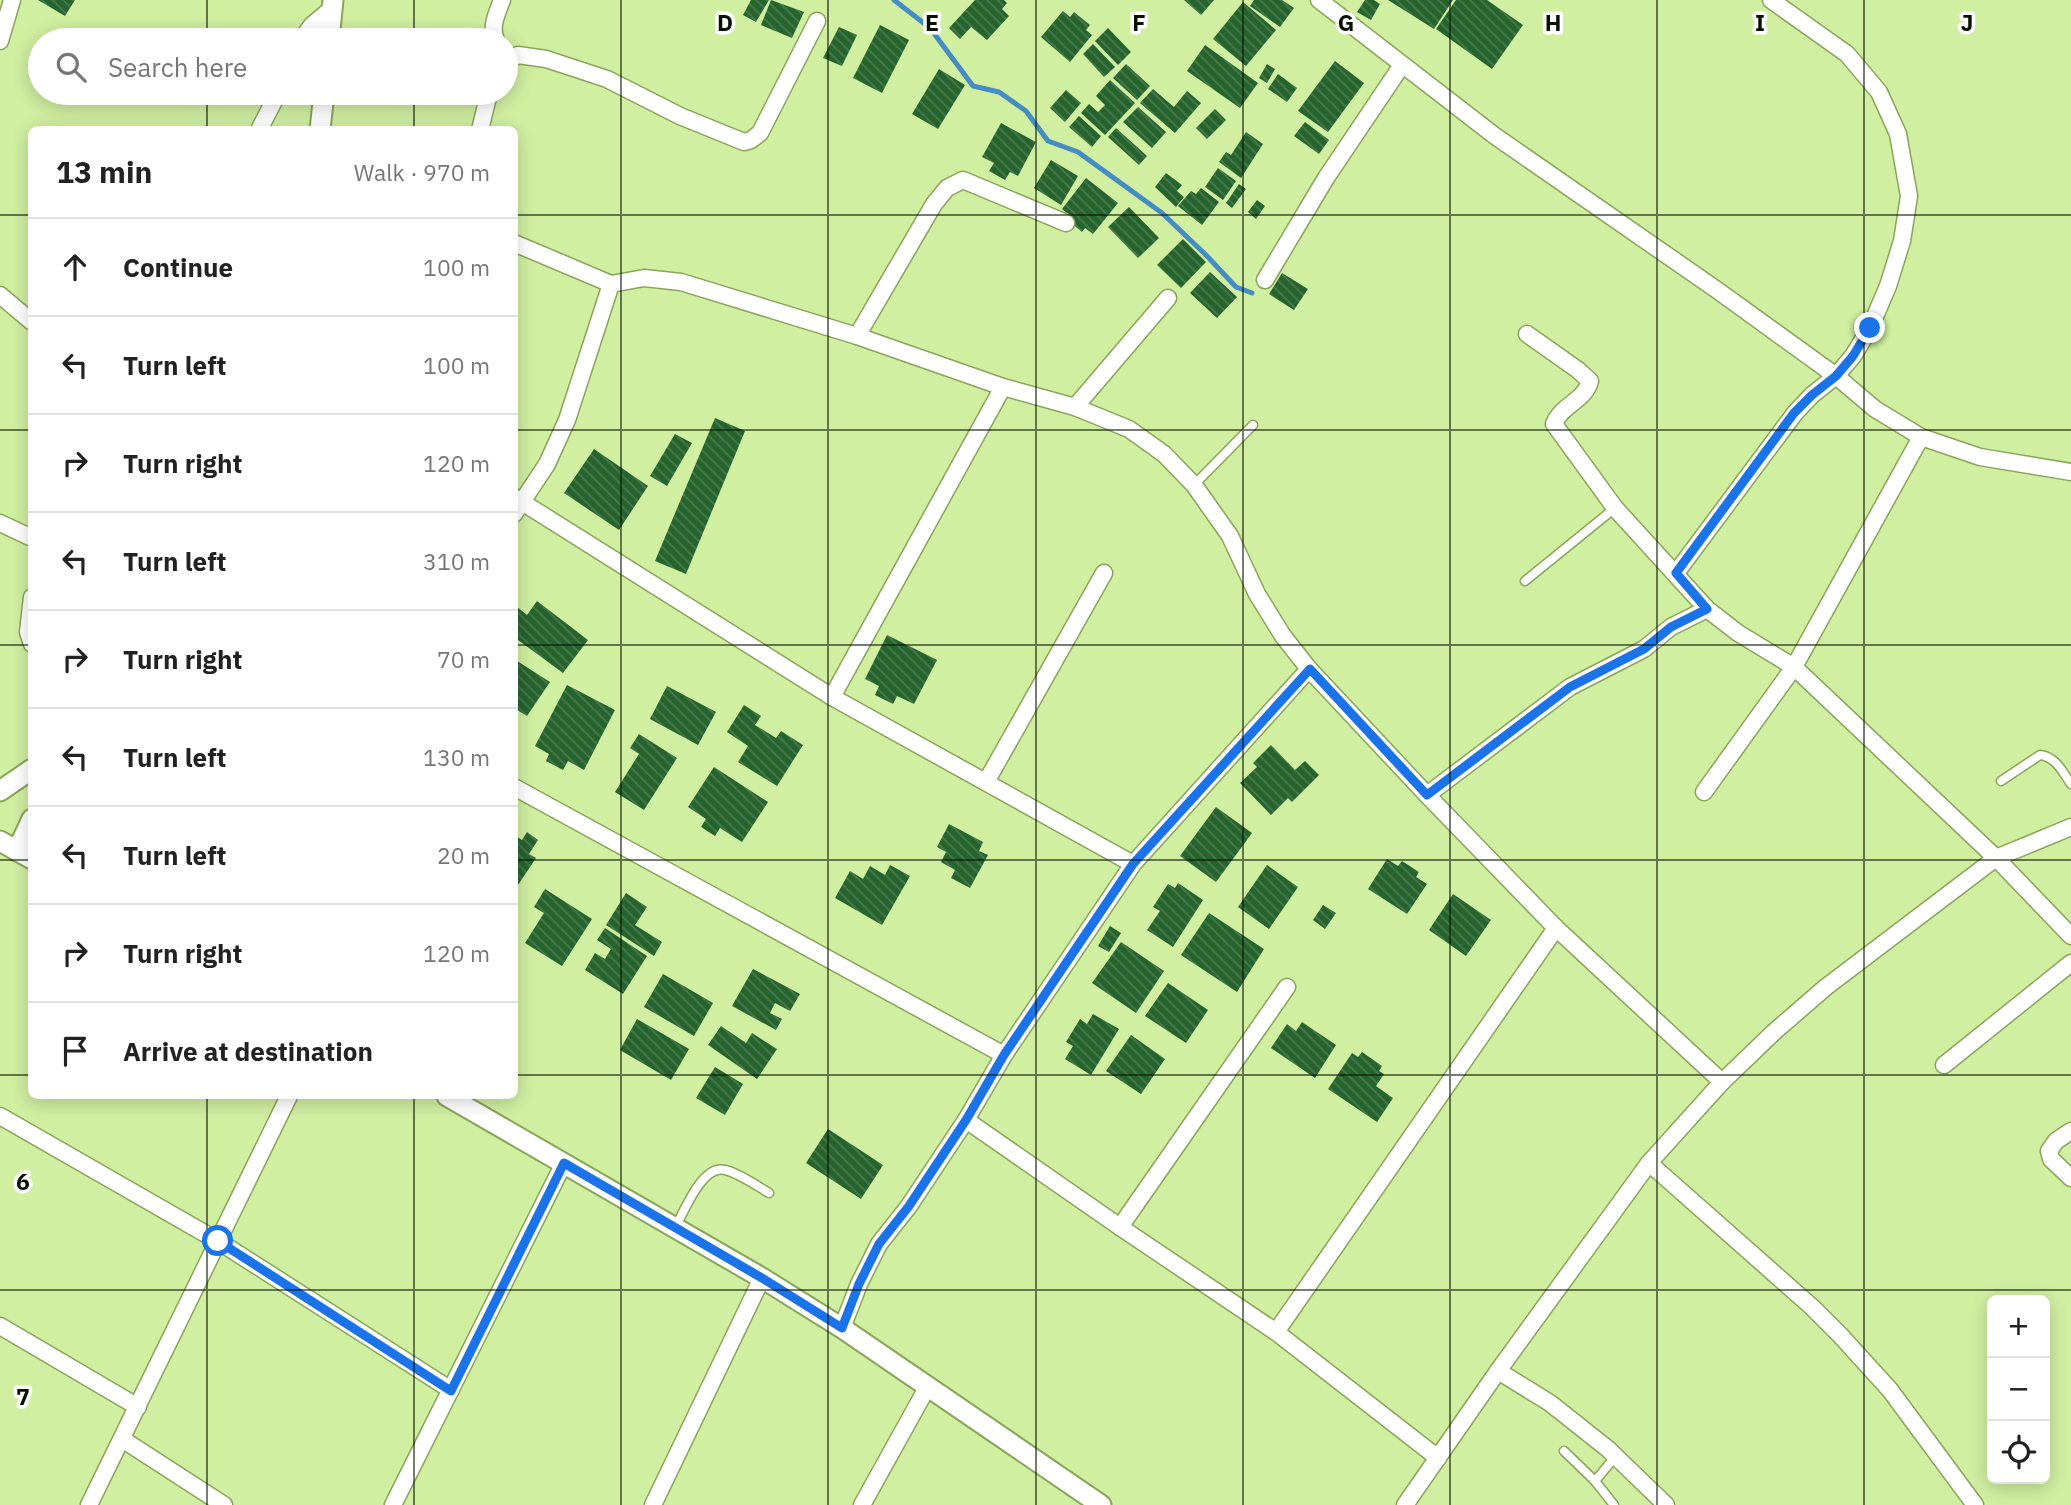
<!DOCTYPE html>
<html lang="en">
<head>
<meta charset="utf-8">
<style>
	:root { --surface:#fff; --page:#f6f6f6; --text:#222; --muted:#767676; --line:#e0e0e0 }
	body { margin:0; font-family:"IBM Plex Sans",sans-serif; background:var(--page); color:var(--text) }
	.controls { position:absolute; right:21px; bottom:21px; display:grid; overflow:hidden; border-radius:10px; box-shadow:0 4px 18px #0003 }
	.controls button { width:63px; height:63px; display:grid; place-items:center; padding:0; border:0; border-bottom:2px solid var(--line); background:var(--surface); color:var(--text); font:35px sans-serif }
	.stop { position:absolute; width:21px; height:21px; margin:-16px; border:5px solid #1a73e8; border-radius:50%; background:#fff }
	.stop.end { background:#1a73e8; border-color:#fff; box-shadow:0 2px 7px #0008 }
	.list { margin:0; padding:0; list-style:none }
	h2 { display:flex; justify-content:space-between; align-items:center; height:91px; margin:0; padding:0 28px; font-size:30px }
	h2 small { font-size:23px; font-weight:400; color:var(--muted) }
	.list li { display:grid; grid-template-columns:46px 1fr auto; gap:21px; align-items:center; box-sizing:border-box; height:98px; padding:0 28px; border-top:2px solid var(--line) }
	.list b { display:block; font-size:26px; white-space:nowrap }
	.list em { font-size:23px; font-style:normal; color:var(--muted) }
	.icon { flex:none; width:38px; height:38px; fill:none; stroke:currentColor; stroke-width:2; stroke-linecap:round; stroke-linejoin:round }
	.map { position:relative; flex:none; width:2071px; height:1505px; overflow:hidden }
	.search { position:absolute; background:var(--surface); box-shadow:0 4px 18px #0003; left:28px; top:28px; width:490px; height:77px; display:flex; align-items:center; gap:18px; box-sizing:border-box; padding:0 24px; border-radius:38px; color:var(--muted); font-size:26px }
	.panel { position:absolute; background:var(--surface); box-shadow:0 4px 18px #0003; left:28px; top:126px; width:490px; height:973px; border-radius:10px }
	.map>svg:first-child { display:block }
</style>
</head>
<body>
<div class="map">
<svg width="2071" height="1505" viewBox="0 0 2071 1505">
	<defs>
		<pattern id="building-back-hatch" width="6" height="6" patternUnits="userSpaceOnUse" patternTransform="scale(1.75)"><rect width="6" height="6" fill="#26642e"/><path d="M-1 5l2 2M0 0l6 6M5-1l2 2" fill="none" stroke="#4a794f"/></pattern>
	</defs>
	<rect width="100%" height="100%" fill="#d0efa1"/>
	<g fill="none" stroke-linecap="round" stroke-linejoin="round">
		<path stroke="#458cc5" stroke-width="5" d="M894 0 930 28 973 86 999 92 1026 111 1048 141 1078 152 1162 213 1206 255 1236 287 1252 293"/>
	</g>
	<g fill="url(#building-back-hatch)">
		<path d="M38 0H75L65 16Z"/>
		<path d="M751 0H769L756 22 743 15Z"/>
		<path d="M771 0 804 12 792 38 761 25Z"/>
		<path d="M975 0H1004L1007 3 1002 9 1009 16 987 40 971 27 960 39 949 28Z"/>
		<path d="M1184 0H1214L1201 15Z"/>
		<path d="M1254 0H1282L1294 8 1280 27 1250 6Z"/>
		<path d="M1365 0H1374L1380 4 1371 20 1357 12Z"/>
		<path d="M1388 0H1453L1434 29Z"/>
		<path d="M1456 0H1487L1523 25 1492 69 1436 29Z"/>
		<path d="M1243 2 1276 30 1246 66 1213 39Z"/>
		<path d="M1063 11 1070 17 1074 12 1090 25 1086 30 1092 35 1070 62 1041 37Z"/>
		<path d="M880 25 909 40 882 93 853 78Z"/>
		<path d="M839 27 857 35 842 66 823 58Z"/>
		<path d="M1108 28 1131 52 1118 65 1095 41Z"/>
		<path d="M1093 44 1115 67 1104 77 1083 54Z"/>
		<path d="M1205 45 1258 83 1240 108 1187 71Z"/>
		<path d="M1335 61 1364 83 1328 132 1298 111Z"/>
		<path d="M1126 64 1150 86 1137 100 1113 78Z"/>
		<path d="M1267 64 1275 69 1267 83 1259 78Z"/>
		<path d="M939 69 965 85 938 129 912 114Z"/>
		<path d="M1278 74 1297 88 1287 102 1268 89Z"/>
		<path d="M1110 80 1135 103 1105 135 1081 113 1089 104 1098 112 1105 105 1096 96Z"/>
		<path d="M1153 89 1174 107 1187 91 1201 103 1175 133 1140 103Z"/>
		<path d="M1066 90 1081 103 1065 122 1050 108Z"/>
		<path d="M1138 107 1166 132 1152 148 1123 122Z"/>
		<path d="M1215 109 1226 120 1207 139 1196 128Z"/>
		<path d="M1079 116 1101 136 1092 147 1069 127Z"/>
		<path d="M1305 122 1329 140 1319 154 1294 136Z"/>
		<path d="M1001 123 1036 142 1018 176 1010 172 1005 180 989 171 994 163 982 157Z"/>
		<path d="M1116 128 1147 156 1139 165 1108 137Z"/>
		<path d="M1246 132 1263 144 1241 178 1219 162 1226 152 1231 155Z"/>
		<path d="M1051 160 1078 176 1061 205 1034 188Z"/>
		<path d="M1218 168 1236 181 1223 200 1205 187Z"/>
		<path d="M1166 173 1182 185 1177 191 1184 197 1176 207 1155 187Z"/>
		<path d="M1086 178 1118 203 1093 234 1085 228 1082 232 1069 221 1072 217 1062 209Z"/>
		<path d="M1239 184 1246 189 1232 208 1226 203Z"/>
		<path d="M1201 188 1219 202 1202 225 1178 206 1191 191 1196 194Z"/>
		<path d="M1257 200 1265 206 1256 219 1248 212Z"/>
		<path d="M1129 207 1159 238 1138 258 1108 227Z"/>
		<path d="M1183 239 1206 262 1181 288 1157 265Z"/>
		<path d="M1210 272 1237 297 1217 318 1190 293Z"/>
		<path d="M1282 273 1308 289 1294 310 1269 294Z"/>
		<path d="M715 418 745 431 686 574 655 561Z"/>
		<path d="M675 434 692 443 667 486 650 476Z"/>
		<path d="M594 449 648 486 619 530 564 493Z"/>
		<path d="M537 601 588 640 563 673 514 637V611L517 607 527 615Z"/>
		<path d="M887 635 937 660 914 704 897 696 893 704 875 695 879 686 865 679Z"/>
		<path d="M514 659 550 682 527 716 514 708Z"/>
		<path d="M567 685 615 710 584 770 568 761 563 770 546 761 549 754 535 746Z"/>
		<path d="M667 686 716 712 698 745 650 719Z"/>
		<path d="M744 705 761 716 755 725 776 738 781 731 803 745 777 786 738 762 748 746 727 732Z"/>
		<path d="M639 734 677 758 644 810 615 792 639 754 630 748Z"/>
		<path d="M1271 745 1295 770 1305 761 1319 775 1292 802 1288 798 1271 815 1240 783 1257 767 1253 763Z"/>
		<path d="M714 767 768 802 742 842 720 828 715 836 701 827 706 819 688 807Z"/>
		<path d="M1216 807 1252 833 1216 882 1180 856Z"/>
		<path d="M949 824 983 842 979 851 988 855 970 888 951 878 955 870 941 862 946 852 937 847Z"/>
		<path d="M527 832 538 840 529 854 536 858 514 891V835L522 840Z"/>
		<path d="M1387 859 1398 866 1402 861 1419 872 1416 877 1427 884 1407 914 1368 889Z"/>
		<path d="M890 865 910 876 882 925 835 898 850 871 863 879 870 866 885 875Z"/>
		<path d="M1267 865 1298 887 1269 929 1238 907Z"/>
		<path d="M1178 883 1203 900 1173 947 1147 930 1160 911 1153 907 1168 884 1175 888Z"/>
		<path d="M545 889 592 919 562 966 525 943 544 913 534 907Z"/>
		<path d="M626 893 647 907 635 925 662 942 654 956 606 925Z"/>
		<path d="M1453 894 1491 920 1466 956 1429 930Z"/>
		<path d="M1323 905 1336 913 1325 929 1313 920Z"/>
		<path d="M1209 913 1264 949 1237 992 1181 955Z"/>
		<path d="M1110 926 1121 933 1109 952 1098 946Z"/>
		<path d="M605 928 647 956 623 994 585 970 595 953 605 959 611 949 597 940Z"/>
		<path d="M1121 942 1164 971 1136 1013 1092 983Z"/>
		<path d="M753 969 800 994 790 1011 775 1003 770 1013 782 1019 776 1030 732 1006Z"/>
		<path d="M663 974 713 1003 694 1036 644 1007Z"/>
		<path d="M1168 983 1208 1010 1186 1043 1145 1016Z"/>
		<path d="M1093 1014 1119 1029 1091 1075 1065 1059 1073 1046 1066 1042 1080 1019 1087 1024Z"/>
		<path d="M637 1019 689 1049 671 1080 620 1050Z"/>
		<path d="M1302 1022 1336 1045 1315 1078 1271 1048 1287 1024 1296 1031Z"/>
		<path d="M721 1026 746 1043 752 1033 777 1049 757 1079 708 1045Z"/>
		<path d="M1131 1035 1165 1059 1141 1094 1106 1071Z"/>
		<path d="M1362 1052 1382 1066 1379 1071 1384 1074 1376 1086 1393 1098 1377 1122 1328 1089 1352 1053 1358 1057Z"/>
		<path d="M715 1067 743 1084 725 1115 696 1098Z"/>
		<path d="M828 1129 883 1165 861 1199 806 1163Z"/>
	</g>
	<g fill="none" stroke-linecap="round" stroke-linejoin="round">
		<g stroke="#89a559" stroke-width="11">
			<g id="service">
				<path d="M1194 485 1253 425"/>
				<path d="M1525 581 1615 508"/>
				<path d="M2001 781 2040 755C2056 757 2062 771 2071 784"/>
				<path d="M675 1228C684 1212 702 1164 725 1170 739 1173 757 1186 769 1193"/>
				<path d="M1564 1451 1595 1481 1614 1505"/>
				<path d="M1595 1481 1615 1457"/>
			</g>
		</g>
		<g stroke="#89a559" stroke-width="19">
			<g id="minor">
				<path d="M1319 0 1495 136 1717 290 1836 376 1875 409 1921 437 1980 457 2071 472"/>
				<path d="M301 40 312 25 331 9"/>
				<path d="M496 40C490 27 497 13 502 0"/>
				<path d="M0 41 12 0"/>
				<path d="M506 62 518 55 546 59 607 79 680 116 744 142 751 140 760 133 817 21"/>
				<path d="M259 130 278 93"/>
				<path d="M480 130 489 93"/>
				<path d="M514 243 611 284 644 278 681 282 857 336 1003 387 1075 407 1129 429 1164 454 1194 485 1230 536 1257 594 1283 636 1309 669 1427 795 1556 928 1722 1082"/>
				<path d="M1265 280 1326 178 1402 65"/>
				<path d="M0 295 32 322"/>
				<path d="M1527 334 1578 370 1590 381C1585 401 1561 405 1554 424L1615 508 1707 609 1738 633 1794 667 1996 858 2071 936"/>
				<path d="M857 336 934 204 947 188 963 180 1066 223"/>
				<path d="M1075 407 1168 298"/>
				<path d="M514 497 832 697 1133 864"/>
				<path d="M514 514 547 464 567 420 611 284"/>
				<path d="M0 523 32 538"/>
				<path d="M1676 573 1795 413 1812 395 1836 376 1853 356 1870 328 1888 286 1902 241 1909 196 1898 134 1879 92 1847 54 1771 0"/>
				<path d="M32 597 28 632 32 644"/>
				<path d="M832 697 1003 387"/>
				<path d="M986 782 1104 573"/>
				<path d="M514 787 1004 1055"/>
				<path d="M1704 792 1794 667 1921 437"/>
				<path d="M1427 795 1570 687 1644 649 1671 627 1707 609"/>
				<path d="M1944 1065 2071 963"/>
				<path d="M0 1116 218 1241 451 1390"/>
				<path d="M966 1120 1120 1227 1276 1332 1438 1458"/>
				<path d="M2071 1131 2056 1141 2049 1151 2051 1159 2071 1178"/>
				<path d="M1649 1163 1812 1307 1840 1335 1890 1390 1975 1505"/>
				<path d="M1120 1227 1287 987"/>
				<path d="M0 1326 138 1407"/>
				<path d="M842 1328 859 1284 879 1244 909 1206 966 1120 1004 1055 1133 864 1309 669"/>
				<path d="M1276 1332 1556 928"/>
				<path d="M1498 1371 1550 1403 1608 1449 1666 1505"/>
				<path d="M122 1439 224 1505"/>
				<path d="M89 1505 289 1096"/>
				<path d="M393 1505 564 1163"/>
				<path d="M653 1505 762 1278"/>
				<path d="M862 1505 928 1386"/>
				<path d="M1405 1505 1498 1371 1649 1163 1722 1082 1774 1032 1826 987 1996 858 2071 827"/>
			</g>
		</g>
		<g stroke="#89a559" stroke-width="23">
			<g id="tertiary">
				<path d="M329 40 333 0"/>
				<path d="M320 130 324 93"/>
				<path d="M0 791 32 769"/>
				<path d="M0 841 32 859"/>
				<path d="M17 851 32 819"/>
				<path d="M447 1096 762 1278 842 1328 1101 1505"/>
			</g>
		</g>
		<use href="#service" stroke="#fff" stroke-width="8"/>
		<use href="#minor" stroke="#fff" stroke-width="16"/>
		<use href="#tertiary" stroke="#fff" stroke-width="19"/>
	</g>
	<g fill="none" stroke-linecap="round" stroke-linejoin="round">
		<path stroke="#1a73e8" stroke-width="9" d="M218 1241 451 1391 564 1163 762 1278 842 1328 859 1284 879 1244 909 1206 966 1120 1004 1055 1133 864 1310 669 1427 795 1570 687 1644 649 1671 627 1707 609 1676 573 1794 413 1812 395 1836 376 1853 356 1870 328"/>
	</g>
	<path fill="none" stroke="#081100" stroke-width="2" stroke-opacity="0.55" d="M207 0V40M414 0V40M621 0V1505M828 0V1505M1036 0V1505M1243 0V1505M1450 0V1505M1657 0V1505M1864 0V1505M207 93V130M414 93V130M0 215H32M514 215H2071M0 430H32M514 430H2071M0 645H32M514 645H2071M0 860H32M514 860H2071M0 1075H32M514 1075H2071M207 1096V1505M414 1096V1505M0 1290H2071"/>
	<g font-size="23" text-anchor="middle" font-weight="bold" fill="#081100" stroke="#fff" stroke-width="7" stroke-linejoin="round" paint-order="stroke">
		<text x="725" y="31">D</text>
		<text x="932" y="31">E</text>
		<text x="1139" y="31">F</text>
		<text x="1346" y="31">G</text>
		<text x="1553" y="31">H</text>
		<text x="1760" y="31">I</text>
		<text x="1967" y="31">J</text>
		<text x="23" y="1190">6</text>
		<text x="23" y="1405">7</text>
	</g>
</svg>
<div class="controls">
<button>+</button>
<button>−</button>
<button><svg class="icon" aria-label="locate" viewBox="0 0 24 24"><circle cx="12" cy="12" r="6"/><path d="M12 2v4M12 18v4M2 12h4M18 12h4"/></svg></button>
</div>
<div class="stop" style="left:218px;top:1241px"></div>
<div class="stop end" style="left:1870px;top:328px"></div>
<div class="search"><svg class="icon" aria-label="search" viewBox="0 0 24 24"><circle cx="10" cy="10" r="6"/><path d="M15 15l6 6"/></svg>Search here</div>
<section class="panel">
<h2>13 min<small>Walk · 970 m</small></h2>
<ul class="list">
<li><svg class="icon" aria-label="ahead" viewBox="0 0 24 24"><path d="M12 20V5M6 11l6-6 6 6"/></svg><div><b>Continue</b></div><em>100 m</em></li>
<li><svg class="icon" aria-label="left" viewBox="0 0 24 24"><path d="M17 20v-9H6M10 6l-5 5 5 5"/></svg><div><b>Turn left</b></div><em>100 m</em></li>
<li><svg class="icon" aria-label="right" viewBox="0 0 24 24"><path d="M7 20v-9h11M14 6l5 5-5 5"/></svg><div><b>Turn right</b></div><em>120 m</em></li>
<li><svg class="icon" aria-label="left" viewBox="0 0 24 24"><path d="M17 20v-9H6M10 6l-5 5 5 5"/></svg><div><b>Turn left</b></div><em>310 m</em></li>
<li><svg class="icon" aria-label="right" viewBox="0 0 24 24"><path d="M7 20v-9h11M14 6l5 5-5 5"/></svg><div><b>Turn right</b></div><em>70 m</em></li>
<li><svg class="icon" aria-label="left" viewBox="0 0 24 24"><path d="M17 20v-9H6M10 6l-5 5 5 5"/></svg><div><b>Turn left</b></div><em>130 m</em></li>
<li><svg class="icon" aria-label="left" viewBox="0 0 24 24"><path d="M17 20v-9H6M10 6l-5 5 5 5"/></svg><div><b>Turn left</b></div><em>20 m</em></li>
<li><svg class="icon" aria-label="right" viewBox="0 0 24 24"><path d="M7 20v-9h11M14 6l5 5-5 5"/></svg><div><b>Turn right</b></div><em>120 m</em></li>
<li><svg class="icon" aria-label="arrive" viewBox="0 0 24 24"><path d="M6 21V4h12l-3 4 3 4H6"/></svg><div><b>Arrive at destination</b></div></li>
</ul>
</section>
</div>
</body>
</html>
